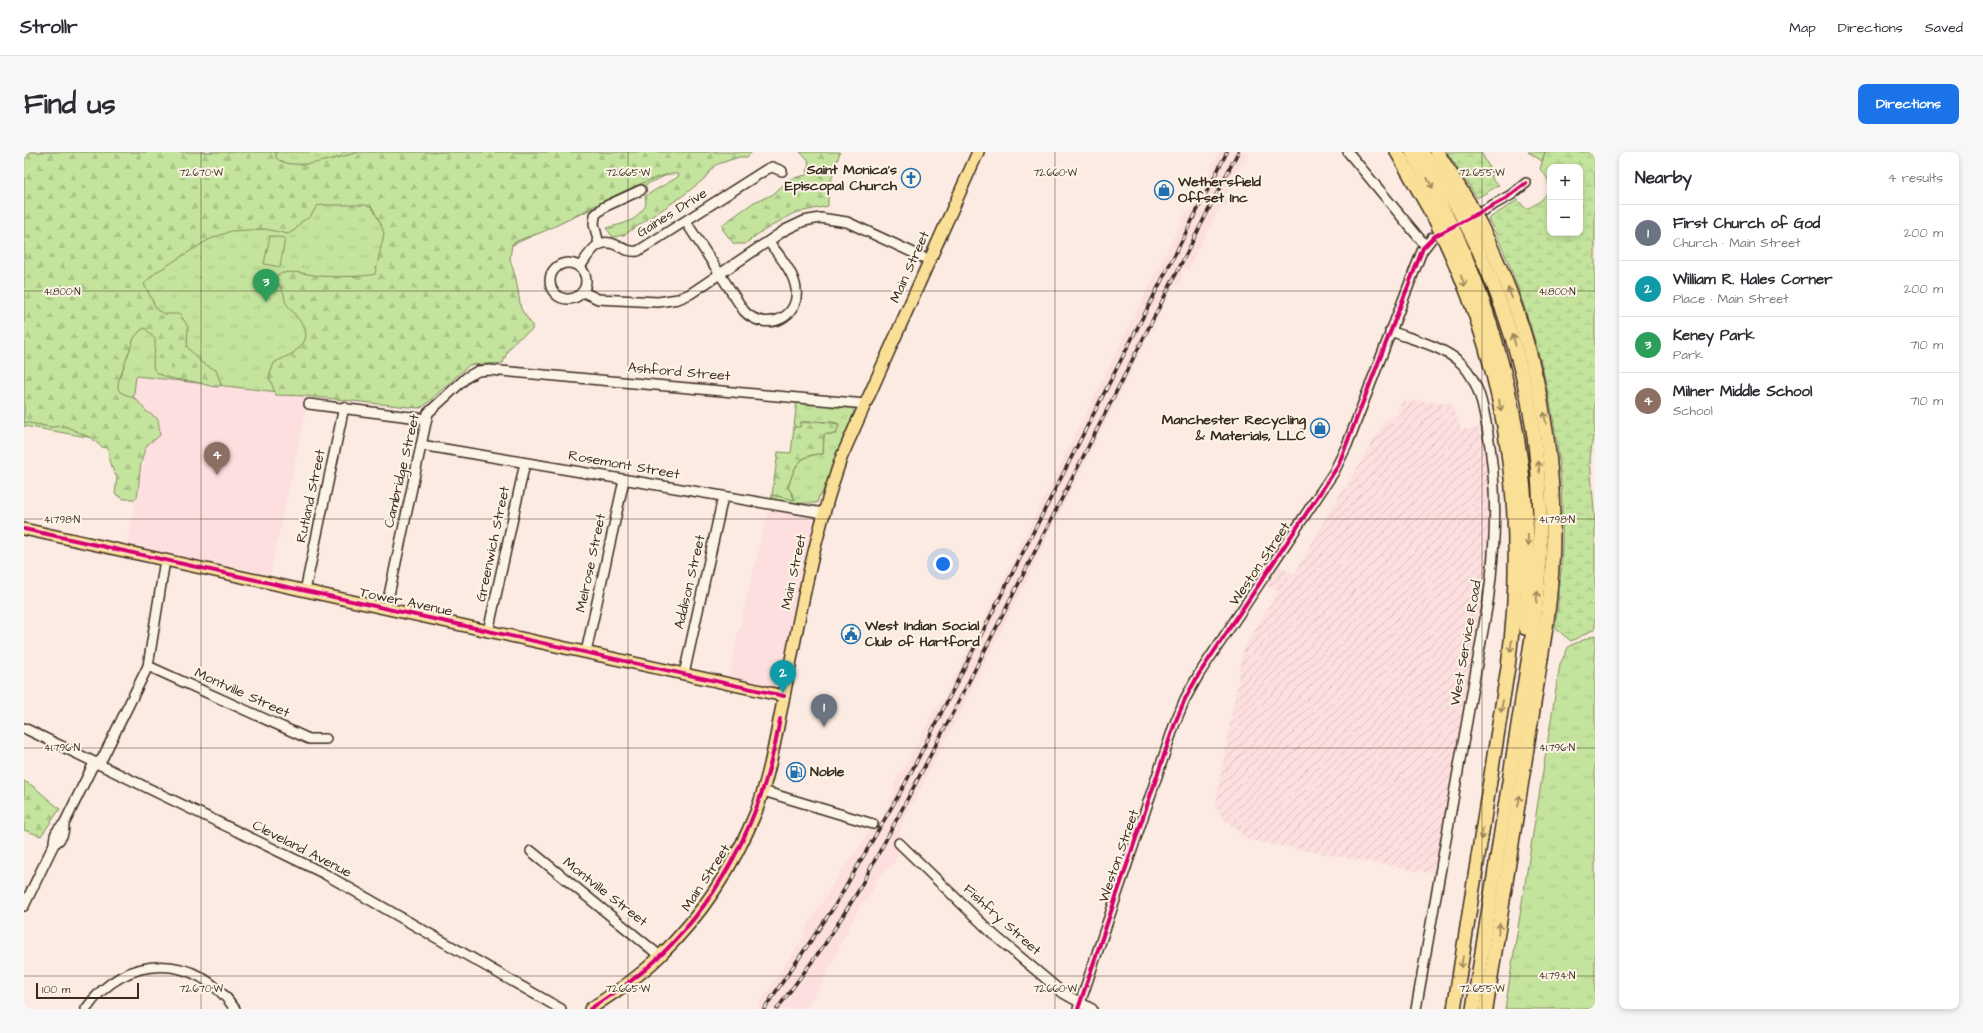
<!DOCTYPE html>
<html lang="en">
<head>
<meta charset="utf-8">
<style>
	:root { --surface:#fff; --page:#f7f7f7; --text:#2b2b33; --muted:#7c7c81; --line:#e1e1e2; --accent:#1a73e8 }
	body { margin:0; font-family:"Architects Daughter",sans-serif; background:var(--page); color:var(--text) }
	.controls { position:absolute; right:12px; top:12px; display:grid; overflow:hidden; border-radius:8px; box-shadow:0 2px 6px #0003 }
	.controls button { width:36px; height:36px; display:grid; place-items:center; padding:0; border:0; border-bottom:1px solid var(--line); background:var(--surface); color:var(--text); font:20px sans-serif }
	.scale { position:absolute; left:12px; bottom:10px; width:103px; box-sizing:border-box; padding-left:4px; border:2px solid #3b2a1e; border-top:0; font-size:11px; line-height:14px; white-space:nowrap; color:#3b2a1e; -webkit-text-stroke:3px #fcf5e5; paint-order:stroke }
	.you { position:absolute; left:919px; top:412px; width:14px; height:14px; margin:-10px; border:3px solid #fff; border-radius:50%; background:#1a73e8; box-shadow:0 0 0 6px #1a73e833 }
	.badge { display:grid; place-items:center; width:26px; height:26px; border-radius:50%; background:var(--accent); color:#fff; font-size:13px; font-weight:700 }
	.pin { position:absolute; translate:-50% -33px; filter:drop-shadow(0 1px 2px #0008) }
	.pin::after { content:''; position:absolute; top:21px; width:14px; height:12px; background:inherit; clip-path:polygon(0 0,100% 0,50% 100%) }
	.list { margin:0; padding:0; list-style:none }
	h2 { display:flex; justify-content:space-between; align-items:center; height:52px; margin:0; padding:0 16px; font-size:17px }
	h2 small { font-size:13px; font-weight:400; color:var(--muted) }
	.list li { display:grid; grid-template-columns:26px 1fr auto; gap:12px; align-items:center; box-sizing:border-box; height:56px; padding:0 16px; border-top:1px solid var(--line) }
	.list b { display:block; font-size:15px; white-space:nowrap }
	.list p { margin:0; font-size:13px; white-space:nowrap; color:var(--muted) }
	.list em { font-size:13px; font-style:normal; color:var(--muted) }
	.map { position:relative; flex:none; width:1571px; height:857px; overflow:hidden; border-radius:8px }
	header { display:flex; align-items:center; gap:24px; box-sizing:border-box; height:56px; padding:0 20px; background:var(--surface); border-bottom:1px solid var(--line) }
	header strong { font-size:19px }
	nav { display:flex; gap:22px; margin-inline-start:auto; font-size:14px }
	.intro { display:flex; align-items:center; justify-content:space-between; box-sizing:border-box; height:96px; padding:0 24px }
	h1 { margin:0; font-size:28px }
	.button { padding:10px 18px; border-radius:8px; background:var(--accent); color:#fff; font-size:14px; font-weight:700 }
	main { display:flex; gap:24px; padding:0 24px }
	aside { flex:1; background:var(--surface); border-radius:8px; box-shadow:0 2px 6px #0003 }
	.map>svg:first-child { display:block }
</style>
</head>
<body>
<header>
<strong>Strollr</strong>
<nav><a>Map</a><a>Directions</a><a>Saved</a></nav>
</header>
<div class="intro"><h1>Find us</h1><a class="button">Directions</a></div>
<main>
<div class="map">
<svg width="1571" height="857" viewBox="0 0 1571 857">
	<defs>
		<pattern id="industrial-furrows" width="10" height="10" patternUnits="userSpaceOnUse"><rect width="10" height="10" fill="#fcdfde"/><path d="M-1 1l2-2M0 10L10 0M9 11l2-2" fill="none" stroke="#d9c0be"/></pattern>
		<pattern id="grass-tufts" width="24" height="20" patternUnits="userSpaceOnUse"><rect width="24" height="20" fill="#c4e49d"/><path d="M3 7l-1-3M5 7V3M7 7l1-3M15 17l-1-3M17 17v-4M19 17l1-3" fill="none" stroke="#a9c487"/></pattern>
		<pattern id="forest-firs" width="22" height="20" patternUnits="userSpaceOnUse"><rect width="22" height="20" fill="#c4e49d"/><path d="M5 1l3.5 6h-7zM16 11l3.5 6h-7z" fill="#a9c487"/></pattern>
		<pattern id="wetland-marsh" width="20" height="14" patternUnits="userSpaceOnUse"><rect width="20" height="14" fill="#c4e49d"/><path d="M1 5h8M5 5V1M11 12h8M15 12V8" fill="none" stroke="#a9c487"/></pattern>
	</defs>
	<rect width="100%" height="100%" fill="#fcebe2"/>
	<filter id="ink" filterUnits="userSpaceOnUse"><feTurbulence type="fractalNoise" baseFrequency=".025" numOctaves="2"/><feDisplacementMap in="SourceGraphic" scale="8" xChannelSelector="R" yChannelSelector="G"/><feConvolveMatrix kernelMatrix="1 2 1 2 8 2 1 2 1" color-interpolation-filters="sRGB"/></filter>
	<g filter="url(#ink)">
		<g fill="#fcdfde">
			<path d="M1195 0H1223L1222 9 1218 10 1201 44 1206 49 1193 59 1165 116 1158 118 1157 121 1158 125 1155 134 1151 131 939 555 878 671 876 681 880 688 875 695 877 697 869 713 855 724 844 747 836 753 798 831 781 857H732L782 782 780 780 814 724 839 690 851 665 857 667 870 640V632L875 621 881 616 911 556 918 551 1162 60 1166 59Z"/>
			<path d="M111 224 285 244 246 423 103 392 123 296 104 292Z"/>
			<path d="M745 356 789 365 790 367 777 420 756 530 749 535 706 524 712 489Z"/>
		</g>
		<path fill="url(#industrial-furrows)" d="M1378 249 1427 251 1437 278 1458 275 1465 315 1467 354V394L1434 601 1412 722 1224 688 1200 667 1191 654 1220 496 1254 439 1242 433 1256 415 1270 423 1302 365 1336 312 1342 300 1362 268 1373 263Z"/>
		<g fill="url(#grass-tufts)" stroke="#80875e">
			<path d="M0 0H694L486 94 483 178 397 256 112 224 104 292 0 274Z"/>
			<path d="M773 248 828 254 830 260 797 344H795L793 351H778V353L747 348 748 343 771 347 764 335C771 314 774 303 799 302L800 282H812L815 272 809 270H777L776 276 770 275Z"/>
			<path d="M1571 483V857H1481L1536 512 1545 494Z"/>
		</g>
		<g fill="url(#forest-firs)" stroke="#80875e">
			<path d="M0 0H252V6C269 21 315 5 335 0H728L723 5H715L691 13 680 27 657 45 600 83 589 85 582 76 598 72 610 67 621 55 622 50 621 44 654 25 655 22C633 17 550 66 525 77 514 83 498 85 488 92L486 107 492 127 497 157 508 173V178L492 188 483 200 479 211 445 213 400 254 394 256 282 244 252 243 245 225 250 211C256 207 263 205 269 201 296 181 274 170 262 151 260 148 261 143 259 140 256 134 252 129 253 123 266 117 282 122 296 124 305 125 343 125 351 122L360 82 357 72 348 55 341 53H298L293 54 286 65 277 70 271 78 264 82 241 77 207 79 184 88 131 121 120 132 133 158 141 162H156L164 175 163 195 178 211 192 218 197 232 194 235C185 235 179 231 171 230 162 228 130 227 129 214 129 206 132 196 131 187L121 176 117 178 110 186 94 231V236L96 240 112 247 122 259 134 267 136 283C133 287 129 288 126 290 115 300 116 331 113 345L111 347H100L91 342 93 326 85 309V300L83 296 78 295 67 286 41 274 27 275 0 270Z"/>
			<path d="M776 0H816L804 38V54L770 61 734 82 721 92H710L699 78 698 73 730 50 748 43 766 27 782 23 785 14 784 7Z"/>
			<path d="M1504 0H1521L1518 9Z"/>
			<path d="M791 269 815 272 812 282H800L799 302C774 302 771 314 764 335L771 348 748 343 754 300 767 301 770 275H776L777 270 787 271Z"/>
			<path d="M0 629 10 635 36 657 17 684 0 678Z"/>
		</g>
		<g fill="url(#wetland-marsh)" stroke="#80875e" fill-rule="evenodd">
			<path d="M1423 0H1457L1465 15 1469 29 1475 33 1453 46Z"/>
			<path d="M1521 0H1571V285H1569L1566 307 1571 372V477L1547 489 1531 476C1547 361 1537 263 1500 154 1490 124 1479 94 1464 67L1494 48 1502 57C1513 52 1529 43 1524 28 1523 24 1518 20 1516 17ZM1526 15H1556V81H1526Z"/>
		</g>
		<path fill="#c4e49d" stroke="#80875e" d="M246 84 261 86 256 115 240 112Z"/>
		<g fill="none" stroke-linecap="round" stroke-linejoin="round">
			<g stroke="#3b2a1e" stroke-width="12">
				<g id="minor">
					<path d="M1324 0 1401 93"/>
					<path d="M1447 65 1487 43 1502 31"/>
					<path d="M662 70 720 159C742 182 780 165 771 132 767 117 754 102 745 90"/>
					<path d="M575 92 570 72 571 63 580 55 617 38"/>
					<circle cx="544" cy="129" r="18"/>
					<path d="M556 115C565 102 574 84 592 93 600 97 605 100 614 99L743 17 748 15 758 19"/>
					<path d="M559 140 574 147 634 150 654 147 666 142 761 78 780 69 796 66 823 70 905 108"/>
					<path d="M1366 179C1390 188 1419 194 1438 212 1455 230 1459 254 1463 276 1474 335 1472 391 1464 450L1392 857"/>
					<path d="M285 252 402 267"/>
					<path d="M397 293 799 361"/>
					<path d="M281 439 320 255"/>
					<path d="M362 457 404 261 443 225 454 219 465 218 842 252"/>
					<path d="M464 480 501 311"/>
					<path d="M562 500 600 328"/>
					<path d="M124 514 285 587H302"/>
					<path d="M660 522 699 345"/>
					<path d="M0 576 299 721 537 857"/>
					<path d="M739 639 849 672"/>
					<path d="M875 691 970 783 1039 841 1068 857"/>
					<path d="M30 692C38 687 40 682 40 672"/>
					<path d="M507 699 636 804"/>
					<path d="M0 754 30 692C30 683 32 678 40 672L68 615 78 607 124 514 141 408"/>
					<path d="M62 857C101 801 172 800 211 857"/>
					<path d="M1054 857 1151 571 1161 547 1175 522 1310 320 1323 293 1398 99 1408 86 1422 78"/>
				</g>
			</g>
			<g stroke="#3b2a1e" stroke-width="14">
				<g id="major">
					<path d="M0 377 760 544"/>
					<path d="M566 857C590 841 615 825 636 804 678 763 710 714 732 660 746 622 752 583 760 544 776 462 790 383 818 304L954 0"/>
				</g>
			</g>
			<g stroke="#3b2a1e" stroke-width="16">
				<g id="highway">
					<path d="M1373 0 1412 69"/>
					<path d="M1388 0 1422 63"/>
					<path d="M1398 0 1434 57"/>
					<path d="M1413 0 1445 51"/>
					<path d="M1457 74C1520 200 1541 330 1523 469L1462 857"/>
					<path d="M1446 80C1509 210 1527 329 1510 472L1449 857"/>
					<path d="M1434 87C1489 210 1511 341 1501 476"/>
					<path d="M1423 93C1485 225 1503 371 1484 515L1430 857"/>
				</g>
			</g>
			<use href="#minor" stroke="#fcf5e5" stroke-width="9"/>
			<use href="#major" stroke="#fadf96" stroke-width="11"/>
			<use href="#highway" stroke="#fadf96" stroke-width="13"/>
			<g stroke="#3b2a1e" stroke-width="3.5">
				<g id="rail">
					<path d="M740 857 810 755 881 632 1203 0"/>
					<path d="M753 857 801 792 833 741 865 682 936 547 1214 0"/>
				</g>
			</g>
			<use href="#rail" stroke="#fcf5e5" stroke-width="2" stroke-dasharray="6" stroke-linecap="butt"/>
			<g stroke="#3b2a1e" stroke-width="16" stroke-linecap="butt">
				<g id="highway-bridge">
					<path d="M1445 51 1457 74"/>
					<path d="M1434 57 1446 80"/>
					<path d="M1422 63 1434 87"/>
					<path d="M1412 69 1423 93"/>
				</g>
			</g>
			<use href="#highway-bridge" stroke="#fadf96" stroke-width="13"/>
			<g stroke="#fcf5e5" stroke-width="6">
				<g id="cycleway">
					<path d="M0 377 760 544"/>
					<path d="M566 857C590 841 615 825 636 804 702 740 741 657 756 567"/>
					<path d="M1054 857 1151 571 1161 547 1175 522 1314 314 1399 96 1411 84 1481 47 1502 31"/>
				</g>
			</g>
			<use href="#cycleway" stroke="#d6006c" stroke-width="4"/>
		</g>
		<defs><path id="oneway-shaft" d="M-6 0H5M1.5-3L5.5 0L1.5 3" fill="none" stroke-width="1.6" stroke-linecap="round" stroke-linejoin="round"/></defs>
		<g stroke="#9a845a">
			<use href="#oneway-shaft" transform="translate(1406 31) rotate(61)"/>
			<use href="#oneway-shaft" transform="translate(1439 129) rotate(68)"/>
			<use href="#oneway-shaft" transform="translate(1486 141) rotate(-111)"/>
			<use href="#oneway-shaft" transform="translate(1490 188) rotate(-106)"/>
			<use href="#oneway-shaft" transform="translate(1476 253) rotate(79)"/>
			<use href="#oneway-shaft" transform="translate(1521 266) rotate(-100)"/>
			<use href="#oneway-shaft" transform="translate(1515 315) rotate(-95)"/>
			<use href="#oneway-shaft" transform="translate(1504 388) rotate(89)"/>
			<use href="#oneway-shaft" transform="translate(1513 445) rotate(-84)"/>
			<use href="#oneway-shaft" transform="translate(1487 494) rotate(97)"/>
			<use href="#oneway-shaft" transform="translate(1478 554) rotate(99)"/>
			<use href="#oneway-shaft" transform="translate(1495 649) rotate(-81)"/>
			<use href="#oneway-shaft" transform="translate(1458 682) rotate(99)"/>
			<use href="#oneway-shaft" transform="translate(1475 777) rotate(-81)"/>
			<use href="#oneway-shaft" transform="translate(1438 810) rotate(99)"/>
		</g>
	</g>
	<path fill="none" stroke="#3b2a1e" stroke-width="1" stroke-opacity="0.45" d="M177 0V857M604 0V857M1031 0V857M1458 0V857M0 139H1571M0 367H1571M0 596H1571M0 824H1571"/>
	<defs>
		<g id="church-ring" transform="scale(1)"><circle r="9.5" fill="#fcf5e5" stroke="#1f6fb2" stroke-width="1.5"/><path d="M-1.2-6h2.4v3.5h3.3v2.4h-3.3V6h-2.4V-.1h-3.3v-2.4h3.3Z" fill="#1f6fb2"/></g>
		<g id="shop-ring" transform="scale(1)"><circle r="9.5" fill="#fcf5e5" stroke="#1f6fb2" stroke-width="1.5"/><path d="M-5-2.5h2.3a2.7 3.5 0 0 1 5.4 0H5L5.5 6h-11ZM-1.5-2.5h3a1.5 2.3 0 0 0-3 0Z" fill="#1f6fb2"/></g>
		<g id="civic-ring" transform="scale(1)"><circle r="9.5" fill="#fcf5e5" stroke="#1f6fb2" stroke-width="1.5"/><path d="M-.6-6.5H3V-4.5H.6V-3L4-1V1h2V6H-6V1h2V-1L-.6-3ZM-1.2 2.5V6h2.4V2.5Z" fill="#1f6fb2"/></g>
		<g id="fuel-ring" transform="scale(1)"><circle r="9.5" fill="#fcf5e5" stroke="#1f6fb2" stroke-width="1.5"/><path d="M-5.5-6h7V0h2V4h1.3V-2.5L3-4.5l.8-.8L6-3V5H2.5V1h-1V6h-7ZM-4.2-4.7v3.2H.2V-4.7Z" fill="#1f6fb2"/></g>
	</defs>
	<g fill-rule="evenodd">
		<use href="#church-ring" x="887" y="26"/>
		<use href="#shop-ring" x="1140" y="38"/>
		<use href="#shop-ring" x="1296" y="276"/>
		<use href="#civic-ring" x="827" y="482"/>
		<use href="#fuel-ring" x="772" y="620"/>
	</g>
	<g text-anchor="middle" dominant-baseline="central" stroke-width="4" stroke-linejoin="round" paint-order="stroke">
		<g font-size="14" font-weight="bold" fill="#3b2a1e" stroke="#fcf5e5" text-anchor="start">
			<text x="873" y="18" text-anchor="end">Saint Monica's<tspan x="873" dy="16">Episcopal Church</tspan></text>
			<text x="1154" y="30">Wethersfield<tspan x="1154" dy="16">Offset Inc</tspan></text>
			<text x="1282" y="268" text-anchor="end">Manchester Recycling<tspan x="1282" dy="16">&amp; Materials, LLC</tspan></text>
			<text x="841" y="474">West Indian Social<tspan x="841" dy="16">Club of Hartford</tspan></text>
			<text x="786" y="620">Noble</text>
		</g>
		<g font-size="14" fill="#3b2a1e" stroke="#fcf5e5">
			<text transform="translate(648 61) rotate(-32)">Gaines Drive</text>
			<text transform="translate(886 115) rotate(-66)">Main Street</text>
			<text transform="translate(655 220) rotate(5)">Ashford Street</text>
			<text transform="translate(600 313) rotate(10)">Rosemont Street</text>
			<text transform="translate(378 319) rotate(-77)">Cambridge Street</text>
			<text transform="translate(287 344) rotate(-78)">Rutland Street</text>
			<text transform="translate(469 392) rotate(-78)">Greenwich Street</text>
			<text transform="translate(567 411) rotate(-78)">Melrose Street</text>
			<text transform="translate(1236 412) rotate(-56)">Weston Street</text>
			<text transform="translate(770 420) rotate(-78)">Main Street</text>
			<text transform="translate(666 430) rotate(-77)">Addison Street</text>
			<text transform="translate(382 450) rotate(12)">Tower Avenue</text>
			<text transform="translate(1442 491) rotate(-80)">West Service Road</text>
			<text transform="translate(218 541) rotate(24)">Montville Street</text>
			<text transform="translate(278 697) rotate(27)">Cleveland Avenue</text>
			<text transform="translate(1095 704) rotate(-71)">Weston Street</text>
			<text transform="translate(682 726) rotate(-57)">Main Street</text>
			<text transform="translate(581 740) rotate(38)">Montville Street</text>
			<text transform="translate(978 768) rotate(42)">Fishfry Street</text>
		</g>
	</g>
	<g font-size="10" text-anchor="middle" fill="#3b2a1e" stroke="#fcf5e5" stroke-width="4" stroke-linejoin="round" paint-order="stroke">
		<text x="177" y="24">72.670°W</text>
		<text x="604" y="24">72.665°W</text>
		<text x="1031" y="24">72.660°W</text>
		<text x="1458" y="24">72.655°W</text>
		<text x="38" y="143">41.800°N</text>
		<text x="1533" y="143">41.800°N</text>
		<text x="38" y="371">41.798°N</text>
		<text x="1533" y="371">41.798°N</text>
		<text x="38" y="599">41.796°N</text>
		<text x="1533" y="599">41.796°N</text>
		<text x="1533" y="827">41.794°N</text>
		<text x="177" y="840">72.670°W</text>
		<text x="604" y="840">72.665°W</text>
		<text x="1031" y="840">72.660°W</text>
		<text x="1458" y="840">72.655°W</text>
	</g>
</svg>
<div class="controls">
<button>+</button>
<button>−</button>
</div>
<div class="scale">100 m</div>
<div class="you"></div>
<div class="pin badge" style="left:800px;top:575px;background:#6b7280">1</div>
<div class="pin badge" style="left:759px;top:541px;background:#0f9aa8">2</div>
<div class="pin badge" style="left:242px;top:150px;background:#2e9e5b">3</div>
<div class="pin badge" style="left:193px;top:323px;background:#8d6e63">4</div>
</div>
<aside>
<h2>Nearby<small>4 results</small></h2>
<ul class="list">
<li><span class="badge" style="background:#6b7280">1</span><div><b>First Church of God</b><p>Church · Main Street</p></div><em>200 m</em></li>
<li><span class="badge" style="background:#0f9aa8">2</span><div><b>William R. Hales Corner</b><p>Place · Main Street</p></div><em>200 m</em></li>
<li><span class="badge" style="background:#2e9e5b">3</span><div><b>Keney Park</b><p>Park</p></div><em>710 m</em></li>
<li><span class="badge" style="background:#8d6e63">4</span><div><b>Milner Middle School</b><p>School</p></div><em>710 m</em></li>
</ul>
</aside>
</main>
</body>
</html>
